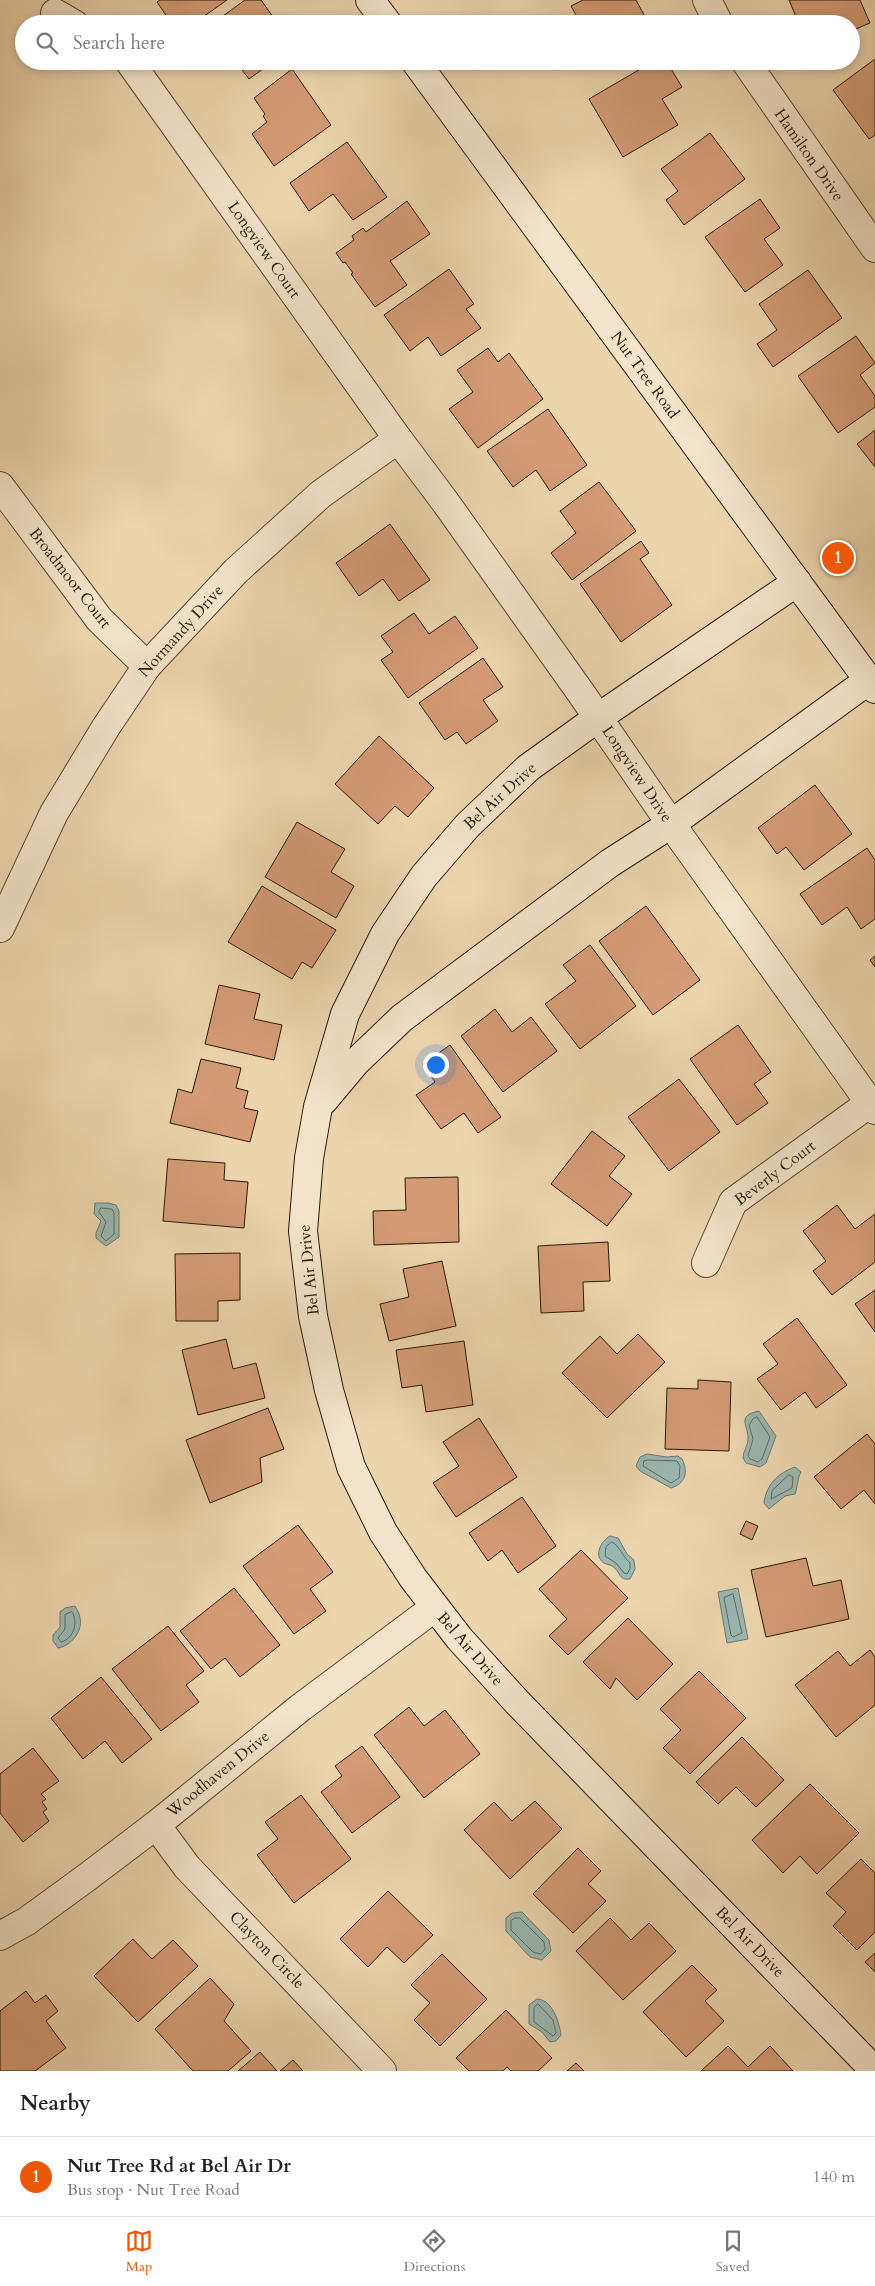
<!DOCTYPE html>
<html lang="en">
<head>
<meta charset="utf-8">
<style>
	:root { --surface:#fff; --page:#f6f6f6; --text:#222; --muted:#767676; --line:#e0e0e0; --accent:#ea580c }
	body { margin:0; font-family:Cardo,serif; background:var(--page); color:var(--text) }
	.you { position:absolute; left:435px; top:1064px; width:18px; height:18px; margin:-12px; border:4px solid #fff; border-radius:50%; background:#1a73e8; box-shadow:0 0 0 8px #1a73e833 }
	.badge { display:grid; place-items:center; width:32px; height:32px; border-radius:50%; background:var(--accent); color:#fff; font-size:16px; font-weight:700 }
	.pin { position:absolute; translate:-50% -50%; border:2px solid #fff; box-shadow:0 1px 5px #0006 }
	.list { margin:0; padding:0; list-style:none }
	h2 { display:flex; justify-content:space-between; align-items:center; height:65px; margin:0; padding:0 20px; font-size:21px }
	h2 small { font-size:16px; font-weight:400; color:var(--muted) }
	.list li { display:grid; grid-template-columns:32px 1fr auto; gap:15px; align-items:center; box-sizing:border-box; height:80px; padding:0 20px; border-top:1px solid var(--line) }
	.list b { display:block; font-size:19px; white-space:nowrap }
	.list p { margin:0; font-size:16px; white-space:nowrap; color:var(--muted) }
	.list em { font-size:16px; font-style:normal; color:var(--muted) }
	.icon { flex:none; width:28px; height:28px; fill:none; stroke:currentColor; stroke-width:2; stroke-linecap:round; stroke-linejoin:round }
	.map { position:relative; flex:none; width:875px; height:2071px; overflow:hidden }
	.search { position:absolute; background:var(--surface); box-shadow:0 2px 8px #0003; left:15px; right:15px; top:15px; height:55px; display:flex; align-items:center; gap:12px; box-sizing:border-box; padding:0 18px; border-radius:28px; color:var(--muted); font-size:19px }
	.sheet { height:145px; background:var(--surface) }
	nav { display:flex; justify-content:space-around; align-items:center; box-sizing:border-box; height:70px; border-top:1px solid var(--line); background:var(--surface); font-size:14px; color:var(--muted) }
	nav a { display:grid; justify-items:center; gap:2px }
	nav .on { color:var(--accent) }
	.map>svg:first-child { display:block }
</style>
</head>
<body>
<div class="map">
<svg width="875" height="2071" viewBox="0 0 875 2071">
	<rect width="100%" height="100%" fill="#ecd4ad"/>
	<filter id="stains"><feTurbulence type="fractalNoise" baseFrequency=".004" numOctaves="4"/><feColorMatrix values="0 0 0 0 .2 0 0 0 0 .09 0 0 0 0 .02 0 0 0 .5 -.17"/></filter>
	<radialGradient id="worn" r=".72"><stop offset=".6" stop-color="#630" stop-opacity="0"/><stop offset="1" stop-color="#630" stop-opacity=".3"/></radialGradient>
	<g fill="#9ab7b1" stroke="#6d786d">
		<path d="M95 1203H108L116 1205 119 1211V1237L106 1246 96 1238V1233L101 1221 94 1214Z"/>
		<path d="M759 1411 776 1436 766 1463 760 1467 746 1463 743 1458C743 1451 748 1446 748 1439 749 1426 735 1416 759 1411Z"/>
		<path d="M647 1454 667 1457 678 1456 682 1459C689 1472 685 1484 671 1488L640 1471 636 1466 640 1457Z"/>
		<path d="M795 1467 801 1472C797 1479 798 1486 795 1494L785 1496 769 1509 764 1503C766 1485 778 1473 795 1467Z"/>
		<path d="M610 1536 618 1538 627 1554 634 1560 635 1569 630 1579C618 1581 621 1571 612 1566 611 1565 605 1564 604 1563 593 1556 601 1541 610 1536Z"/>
		<path d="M738 1588 748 1639 727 1643 718 1592Z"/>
		<path d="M75 1606C77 1610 80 1614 80 1618 83 1631 71 1646 58 1648L53 1641V1635L60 1627V1612L65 1608Z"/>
		<path d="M522 1912 549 1940 551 1951 542 1960 530 1957 506 1931V1918L512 1913Z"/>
		<path d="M537 1999C553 2000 559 2022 561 2035L556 2041 550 2042 542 2032 529 2024V2005Z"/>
	</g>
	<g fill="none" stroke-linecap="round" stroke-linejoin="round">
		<g stroke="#62685c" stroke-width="1">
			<path d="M101 1208 112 1209 114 1213V1234L106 1241 101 1236 106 1222 99 1212Z"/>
			<path d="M757 1417 770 1437 762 1459 758 1462 750 1459 748 1456 753 1439 749 1425 753 1419Z"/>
			<path d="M648 1460 677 1461 680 1466 679 1478 671 1483 643 1466 644 1461Z"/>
			<path d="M789 1475 793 1477 792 1488 771 1499 772 1491Z"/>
			<path d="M612 1542C619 1545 623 1557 630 1563V1569L627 1574 624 1573 616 1563 605 1556 606 1547Z"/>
			<path d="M733 1594 742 1633 733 1637 731 1635 724 1598Z"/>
			<path d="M72 1612C79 1623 73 1639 61 1642L58 1638 65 1629V1615Z"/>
			<path d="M515 1918H520L544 1942 545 1949 541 1954 533 1952 511 1930V1921Z"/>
			<path d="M538 2004 553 2020 556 2033 553 2036 534 2022V2008Z"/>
		</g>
	</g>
	<g fill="#d49b74" stroke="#291908">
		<path d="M160 0H227L193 24H172L157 2Z"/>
		<path d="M245 0H261L278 24H212Z"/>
		<path d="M583 0H636L649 24H581L571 6Z"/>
		<path d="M789 0H860L870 23 851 31V24H799Z"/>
		<path d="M875 59V135L869 139 833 90Z"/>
		<path d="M206 61H221L211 69Z"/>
		<path d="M230 61H274L249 79 236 62 232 65Z"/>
		<path d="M654 61H666L682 87 662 99 678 125 623 157 589 99Z"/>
		<path d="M292 69 331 125 274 166 252 134 267 122 263 116 265 114 254 98Z"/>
		<path d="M710 133 745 179 684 225 666 200 678 191 661 169Z"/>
		<path d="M347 142 387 197 353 220 333 194 309 211 290 183Z"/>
		<path d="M760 199 780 228 764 239 783 265 745 292 705 237Z"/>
		<path d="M407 201 430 234 390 261 407 285 375 307 351 274 353 273 345 262 343 263 336 253 354 240 352 236 363 228 366 232Z"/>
		<path d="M449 269 474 304 466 309 481 328 441 356 428 337 410 351 384 315Z"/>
		<path d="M808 270 842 318 773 367 757 344 777 330 759 304Z"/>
		<path d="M856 336 875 363 860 375 875 396V407L838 433 798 376Z"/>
		<path d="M488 348 498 362 509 353 543 399 478 448 449 409 473 392 457 370Z"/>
		<path d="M548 409 587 465 550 491 536 470 513 487 487 451Z"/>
		<path d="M875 430V467L857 444Z"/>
		<path d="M599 482 636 531 572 580 551 553 576 533 560 511Z"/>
		<path d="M390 524 430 580 399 601 383 579 359 596 336 563Z"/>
		<path d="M641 541 649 553 640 559 672 605 621 642 580 584Z"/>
		<path d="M414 613 429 634 455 616 478 648 408 698 381 660 393 652 381 636Z"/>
		<path d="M483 658 503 687 483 700 498 721 466 744 457 732 445 740 419 703Z"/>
		<path d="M379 736 434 788 408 817 395 806 378 824 335 784Z"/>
		<path d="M815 785 852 834 804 870 786 847 777 854 758 828Z"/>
		<path d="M297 822 345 849 331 872 354 886 336 918 265 877Z"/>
		<path d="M867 848 875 860V919L861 929 847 907 822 925 800 894Z"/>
		<path d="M262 886 336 930 312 968 302 962 292 979 228 942Z"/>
		<path d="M646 906 700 980 653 1015 599 941Z"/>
		<path d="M590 945 636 1006 580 1049 545 1004 576 981 563 965Z"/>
		<path d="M875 956V967L870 960Z"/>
		<path d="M219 985 260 994 254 1019 282 1025 274 1060 205 1044Z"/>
		<path d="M495 1009 512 1032 531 1017 557 1051 503 1092 461 1036Z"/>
		<path d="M738 1025 771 1072 754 1084 768 1103 737 1125 690 1059Z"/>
		<path d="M450 1045 501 1117 478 1133 464 1113 441 1129 416 1095 435 1082 423 1064Z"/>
		<path d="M201 1059 241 1068 236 1088 248 1091 244 1108 258 1111 250 1142 170 1123 178 1089 192 1093Z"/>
		<path d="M679 1079 720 1132 669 1171 628 1117Z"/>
		<path d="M592 1131 625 1156 609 1176 632 1194 607 1226 551 1184Z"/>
		<path d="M168 1159 225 1163 224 1180 248 1182 244 1228 163 1221Z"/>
		<path d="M458 1177 459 1242 374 1245 373 1211 406 1210 405 1178Z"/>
		<path d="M837 1205 855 1229 875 1214V1262L832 1295 813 1271 826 1261 803 1231Z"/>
		<path d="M608 1242 610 1281 583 1282 584 1311 541 1313 538 1246Z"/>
		<path d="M240 1253V1300L218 1301V1321H176L175 1254Z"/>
		<path d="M442 1261 456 1326 389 1341 380 1304 409 1297 403 1269Z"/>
		<path d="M875 1290V1332L855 1304Z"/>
		<path d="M797 1318 847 1385 816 1408 805 1392 781 1410 757 1379 778 1364 763 1344Z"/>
		<path d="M638 1334 665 1362 607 1418 562 1373 600 1336 617 1354Z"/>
		<path d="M226 1339 233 1369 256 1363 265 1398 198 1415 182 1350Z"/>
		<path d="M464 1341 473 1405 426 1412 422 1385 402 1388 396 1350Z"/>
		<path d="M698 1380 731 1382 729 1451 665 1449 667 1388 698 1389Z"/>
		<path d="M268 1408 284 1449 260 1458 262 1482 210 1503 186 1440Z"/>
		<path d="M479 1418 517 1477 456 1517 433 1483 459 1466 443 1442Z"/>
		<path d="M867 1434 875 1444V1504L864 1490 841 1509 814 1477Z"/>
		<path d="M522 1497 556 1546 518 1573 502 1550 488 1561 469 1533Z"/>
		<path d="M746 1521 758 1526 752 1540 740 1534Z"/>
		<path d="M298 1525 333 1572 310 1589 326 1611 294 1634 243 1566Z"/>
		<path d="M581 1550 628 1598 568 1655 549 1636 567 1619 539 1589Z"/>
		<path d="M806 1558 813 1586 841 1580 849 1619 766 1637 751 1570Z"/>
		<path d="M234 1588 280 1645 240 1677 225 1658 211 1669 180 1631Z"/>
		<path d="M628 1618 673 1664 637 1700 616 1678 610 1689 583 1662Z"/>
		<path d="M168 1626 204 1671 186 1685 199 1702 161 1731 112 1669Z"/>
		<path d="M870 1650 875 1657V1705L836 1737 795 1685 838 1651 850 1666Z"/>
		<path d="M699 1671 746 1718 690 1774 663 1748 681 1730 660 1709Z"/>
		<path d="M101 1677 152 1739 122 1763 105 1741 83 1759 51 1718Z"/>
		<path d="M409 1707 424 1726 445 1710 480 1754 424 1798 374 1735Z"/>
		<path d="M742 1737 784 1780 756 1807 736 1787 718 1804 696 1782Z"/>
		<path d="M362 1746 400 1797 352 1833 321 1792 342 1776 335 1766Z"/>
		<path d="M33 1748 59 1781 41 1794 46 1799 42 1802 47 1809 43 1812 49 1821 23 1842 0 1813V1774Z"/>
		<path d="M810 1784 859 1833 817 1874 800 1856 783 1873 752 1840Z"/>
		<path d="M301 1795 351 1859 294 1903 257 1855 278 1839 265 1822Z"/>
		<path d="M535 1801 562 1829 510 1879 464 1830 494 1802 512 1821Z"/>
		<path d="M578 1848 601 1871 588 1884 606 1901 573 1933 533 1894Z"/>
		<path d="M861 1859 875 1873V1932L857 1950 833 1926 846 1912 826 1893Z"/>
		<path d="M388 1891 433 1935 404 1963 387 1947 368 1967 340 1939Z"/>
		<path d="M610 1918 631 1940 649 1923 676 1951 623 2000 576 1951Z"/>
		<path d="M133 1939 152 1959 173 1940 198 1966 138 2022 94 1976Z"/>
		<path d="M875 1953V1972L865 1962Z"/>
		<path d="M442 1954 487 1999 440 2046 414 2020 430 2003 411 1985Z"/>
		<path d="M692 1965 717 1990 705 2001 724 2021 686 2057 643 2012Z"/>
		<path d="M210 1978 234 2004 224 2021 251 2051 228 2071H193L155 2029Z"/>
		<path d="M26 1991 35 2003 46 1995 58 2011 46 2021 66 2048 35 2071H0V2011Z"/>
		<path d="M506 2010 552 2058 538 2071H511L507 2067 503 2071H469L456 2058Z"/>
		<path d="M728 2046 748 2067 770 2046 793 2071H701Z"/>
		<path d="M260 2052 277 2071H238Z"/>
		<path d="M293 2060 303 2071H280Z"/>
		<path d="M576 2063 584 2071H567Z"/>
	</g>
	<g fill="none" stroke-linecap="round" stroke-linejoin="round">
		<g stroke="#5a4831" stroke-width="30">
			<g id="street">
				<path d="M707 0 719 24"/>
				<path d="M55 13 74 24"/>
				<path d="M129 61 398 439 446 503 581 693 671 824 875 1110"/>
				<path d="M745 61 875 248"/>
				<path d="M0 486 99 619 147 666"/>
				<path d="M0 928 54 813 106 727 147 666 236 571 321 494 398 439"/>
				<path d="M706 1263 733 1202 870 1103"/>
				<path d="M156 1825 187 1867 382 2071"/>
				<path d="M0 1936 27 1921 86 1878 156 1825 300 1708 434 1608"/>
			</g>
		</g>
		<g stroke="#291908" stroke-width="30">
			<g id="secondary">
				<path d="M370 0 388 24"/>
				<path d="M415 61 875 689"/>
				<path d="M797 582 599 717 528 768 468 825 424 876 385 934 345 1014 318 1107 309 1158 303 1231 313 1316 329 1390 351 1467 383 1532 413 1578 459 1638 517 1702 875 2071"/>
				<path d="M324 1100 355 1063 402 1018 610 863 671 824 869 680"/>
			</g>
		</g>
		<use href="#street" stroke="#f3e3ca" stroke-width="28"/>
		<use href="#secondary" stroke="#f3e3ca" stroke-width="28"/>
	</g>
	<g text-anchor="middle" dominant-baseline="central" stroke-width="4.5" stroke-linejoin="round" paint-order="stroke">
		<g font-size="16" fill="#291908" stroke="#f3e3ca">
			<text transform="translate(809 155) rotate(55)">Hamilton Drive</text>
			<text transform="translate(264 250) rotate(55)">Longview Court</text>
			<text transform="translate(645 375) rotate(54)">Nut Tree Road</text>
			<text transform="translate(70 578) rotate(52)">Broadmoor Court</text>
			<text transform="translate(181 631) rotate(-48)">Normandy Drive</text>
			<text transform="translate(637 774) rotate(56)">Longview Drive</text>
			<text transform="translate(500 796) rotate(-42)">Bel Air Drive</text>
			<text transform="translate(775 1173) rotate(-37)">Beverly Court</text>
			<text transform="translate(309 1270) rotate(-96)">Bel Air Drive</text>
			<text transform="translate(470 1649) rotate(49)">Bel Air Drive</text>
			<text transform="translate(218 1774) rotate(-39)">Woodhaven Drive</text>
			<text transform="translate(750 1942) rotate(46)">Bel Air Drive</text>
			<text transform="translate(267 1950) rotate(46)">Clayton Circle</text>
		</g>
	</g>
	<rect width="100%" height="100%" filter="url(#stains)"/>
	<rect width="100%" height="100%" fill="url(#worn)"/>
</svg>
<div class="you"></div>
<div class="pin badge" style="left:838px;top:558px">1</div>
<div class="search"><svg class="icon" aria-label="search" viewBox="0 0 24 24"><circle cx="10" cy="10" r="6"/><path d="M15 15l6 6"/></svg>Search here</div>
</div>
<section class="sheet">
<h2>Nearby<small></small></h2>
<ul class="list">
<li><span class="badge">1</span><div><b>Nut Tree Rd at Bel Air Dr</b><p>Bus stop · Nut Tree Road</p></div><em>140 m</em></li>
</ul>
</section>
<nav>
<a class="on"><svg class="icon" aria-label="map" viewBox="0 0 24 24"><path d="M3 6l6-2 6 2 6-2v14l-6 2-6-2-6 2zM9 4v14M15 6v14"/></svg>Map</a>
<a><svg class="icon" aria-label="directions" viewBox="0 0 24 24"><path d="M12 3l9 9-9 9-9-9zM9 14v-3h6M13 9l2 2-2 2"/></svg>Directions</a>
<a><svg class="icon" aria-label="saved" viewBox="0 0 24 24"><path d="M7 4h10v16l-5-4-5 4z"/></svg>Saved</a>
</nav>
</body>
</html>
